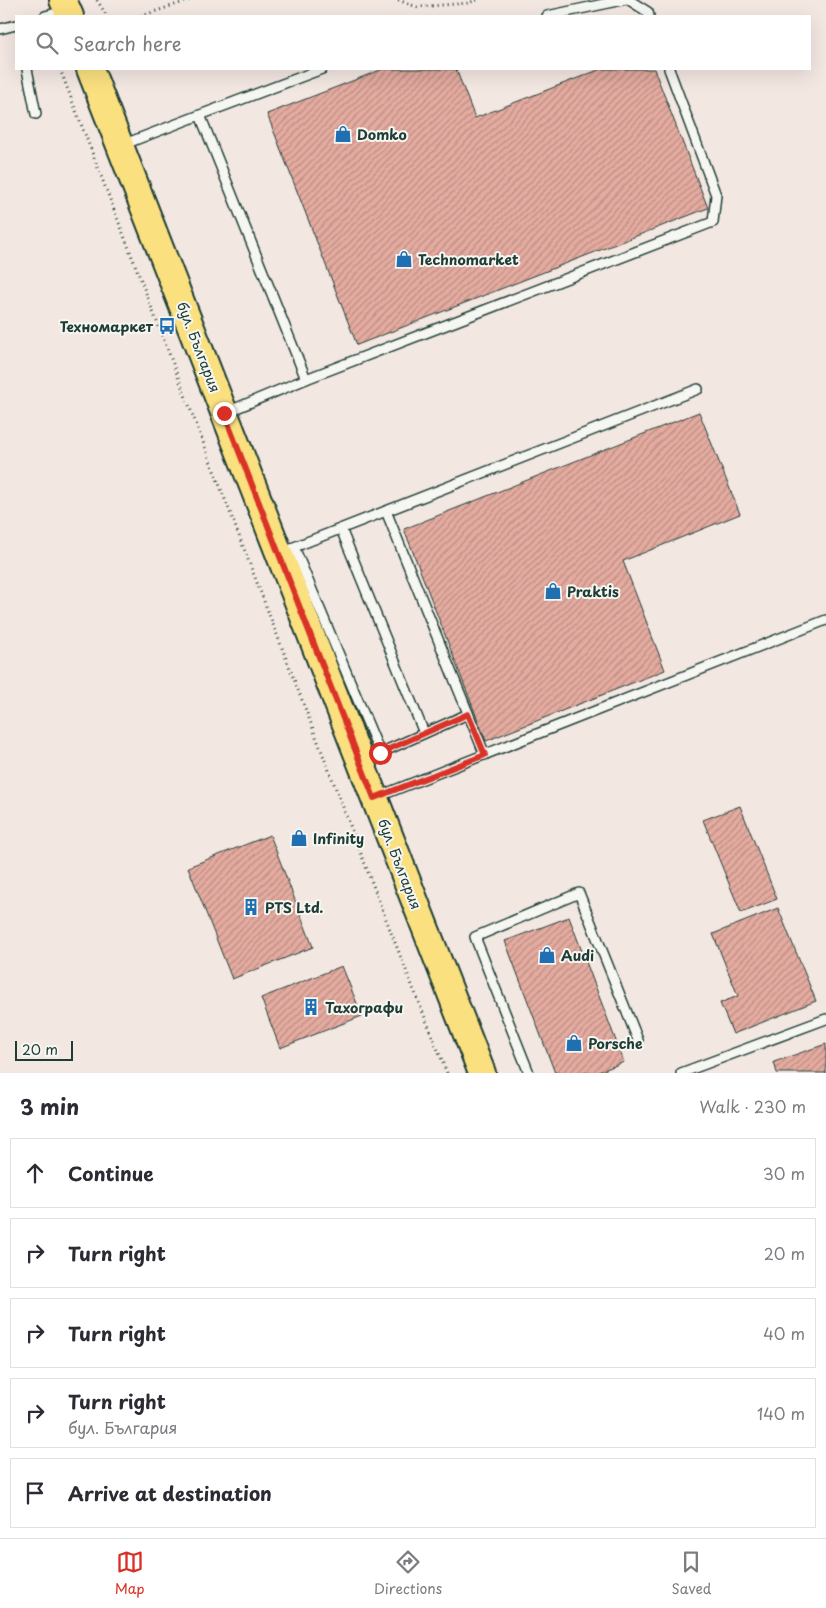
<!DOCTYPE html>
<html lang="en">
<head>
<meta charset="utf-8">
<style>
	:root { --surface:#fff; --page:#f7f7f7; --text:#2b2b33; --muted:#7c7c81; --line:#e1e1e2; --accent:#d93025 }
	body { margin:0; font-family:"Playpen Sans",sans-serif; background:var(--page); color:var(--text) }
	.scale { position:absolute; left:15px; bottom:12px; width:58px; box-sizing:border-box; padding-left:5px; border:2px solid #1f3d34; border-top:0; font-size:14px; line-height:18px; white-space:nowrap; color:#1f3d34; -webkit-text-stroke:4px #f6f6f2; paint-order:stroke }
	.stop { position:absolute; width:15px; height:15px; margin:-11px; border:4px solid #d93025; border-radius:50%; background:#fff }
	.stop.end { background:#d93025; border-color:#fff; box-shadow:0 1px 5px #0008 }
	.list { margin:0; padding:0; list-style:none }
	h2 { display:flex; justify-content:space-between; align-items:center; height:65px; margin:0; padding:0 20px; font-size:21px }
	h2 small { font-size:16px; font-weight:400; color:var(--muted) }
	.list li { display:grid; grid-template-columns:32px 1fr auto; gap:15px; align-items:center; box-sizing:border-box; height:70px; margin:0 10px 10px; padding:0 10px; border:1px solid var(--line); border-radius:0px }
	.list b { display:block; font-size:19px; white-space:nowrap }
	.list p { margin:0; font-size:16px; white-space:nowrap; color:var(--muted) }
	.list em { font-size:16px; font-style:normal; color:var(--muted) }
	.icon { flex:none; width:28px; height:28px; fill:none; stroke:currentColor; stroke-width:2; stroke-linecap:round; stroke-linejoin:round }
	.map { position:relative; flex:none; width:826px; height:1073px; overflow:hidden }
	.search { position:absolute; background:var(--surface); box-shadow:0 5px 20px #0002; left:15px; right:15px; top:15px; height:55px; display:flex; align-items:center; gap:12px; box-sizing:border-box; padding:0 18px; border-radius:0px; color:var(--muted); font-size:19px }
	.sheet { height:465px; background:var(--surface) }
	nav { display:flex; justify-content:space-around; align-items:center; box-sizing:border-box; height:70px; border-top:1px solid var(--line); background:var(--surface); font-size:14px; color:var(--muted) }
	nav a { display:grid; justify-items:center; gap:2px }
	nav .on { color:var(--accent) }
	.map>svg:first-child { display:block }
</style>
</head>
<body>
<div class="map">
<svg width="826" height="1073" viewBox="0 0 826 1073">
	<defs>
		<pattern id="building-hatch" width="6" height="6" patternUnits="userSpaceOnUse" patternTransform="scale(1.25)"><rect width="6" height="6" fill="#e5aba0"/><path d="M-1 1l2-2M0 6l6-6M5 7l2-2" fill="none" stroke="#b98c83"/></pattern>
	</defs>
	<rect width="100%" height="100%" fill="#f3e7e2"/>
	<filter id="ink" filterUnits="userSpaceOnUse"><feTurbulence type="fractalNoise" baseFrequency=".02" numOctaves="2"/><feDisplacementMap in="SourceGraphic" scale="10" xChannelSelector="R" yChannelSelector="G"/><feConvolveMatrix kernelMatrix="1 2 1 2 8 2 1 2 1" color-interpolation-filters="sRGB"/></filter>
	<g filter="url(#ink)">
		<g fill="url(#building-hatch)" stroke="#1f3d34">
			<path d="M383 69H456L475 118 601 69H654L708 208 357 345 267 114Z"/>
			<path d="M699 412 740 514 623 561 665 670 486 741 404 529Z"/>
			<path d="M740 806 777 899 741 913 703 820Z"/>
			<path d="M270 835 313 947 232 979 188 867Z"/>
			<path d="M778 908 816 1001 733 1034 720 1003 738 996 713 934Z"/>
			<path d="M569 917 624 1062 596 1073H555L505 941Z"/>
			<path d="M342 966 362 1016 280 1048 261 998Z"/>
			<path d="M826 1044V1073H777L774 1062Z"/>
		</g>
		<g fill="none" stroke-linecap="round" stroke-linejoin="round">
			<g stroke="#1f3d34" stroke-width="12">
				<g id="lane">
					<path d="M629 0 648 12 649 16"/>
					<path d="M45 16 64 11"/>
					<path d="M547 16 623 0"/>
					<path d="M0 29 16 25"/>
					<path d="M27 69 36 114"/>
					<path d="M200 115 322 69"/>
					<path d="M122 145 200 115 306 379 227 412"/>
					<path d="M306 379 713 222 716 195 669 69"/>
					<path d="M386 511 485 755"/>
					<path d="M341 529 424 733"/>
					<path d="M468 714 380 753 294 547 698 389"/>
					<path d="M377 797 826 620"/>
					<path d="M529 1073 475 937 579 893 638 1040"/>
					<path d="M681 1073 826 1019"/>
				</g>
			</g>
			<g stroke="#1f3d34" stroke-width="30">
				<g id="primary">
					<path d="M63 0 70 16"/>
					<path d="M90 69 482 1073"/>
				</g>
			</g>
			<g stroke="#1f3d34" stroke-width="3" stroke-dasharray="1 4" stroke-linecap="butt">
				<path d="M97 0 107 16"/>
				<path d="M398 0 417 7 468 3 477 0"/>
				<path d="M141 16 190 0"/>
				<path d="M60 69 394 940 447 1073"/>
			</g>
			<use href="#lane" stroke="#f6f6f2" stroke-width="9"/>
			<use href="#primary" stroke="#fbe080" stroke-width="26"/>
		</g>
	</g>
	<g fill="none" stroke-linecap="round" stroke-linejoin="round" filter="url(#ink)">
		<path stroke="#d93025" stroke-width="6" d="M224 413 374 798 485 755 468 714 380 753"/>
	</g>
	<defs>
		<g id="shop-bare" transform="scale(1.35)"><path d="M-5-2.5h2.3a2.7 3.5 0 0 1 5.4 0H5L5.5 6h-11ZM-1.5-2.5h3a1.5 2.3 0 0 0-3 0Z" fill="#1f6fb2" stroke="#f6f6f2" stroke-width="2.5" paint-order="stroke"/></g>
		<g id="bus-bare" transform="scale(1.35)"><path d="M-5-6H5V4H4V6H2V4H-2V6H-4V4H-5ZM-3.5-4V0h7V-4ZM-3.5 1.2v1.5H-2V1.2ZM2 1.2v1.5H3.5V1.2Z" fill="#1f6fb2" stroke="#f6f6f2" stroke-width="2.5" paint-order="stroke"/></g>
		<g id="building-bare" transform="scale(1.35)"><path d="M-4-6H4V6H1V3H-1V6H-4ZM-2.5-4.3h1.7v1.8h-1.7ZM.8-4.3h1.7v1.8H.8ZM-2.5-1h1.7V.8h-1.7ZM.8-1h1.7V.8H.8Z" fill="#1f6fb2" stroke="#f6f6f2" stroke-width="2.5" paint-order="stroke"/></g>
	</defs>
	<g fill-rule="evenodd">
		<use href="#shop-bare" x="343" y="134"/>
		<use href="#shop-bare" x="404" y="259"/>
		<use href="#bus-bare" x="167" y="326"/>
		<use href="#shop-bare" x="553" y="591"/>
		<use href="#shop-bare" x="299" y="838"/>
		<use href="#building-bare" x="251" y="907"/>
		<use href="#shop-bare" x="547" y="955"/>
		<use href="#building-bare" x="311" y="1007"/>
		<use href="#shop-bare" x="574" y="1043"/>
	</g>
	<g text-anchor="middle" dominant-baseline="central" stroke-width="4" stroke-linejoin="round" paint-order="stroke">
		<g font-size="14" font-weight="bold" fill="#1f3d34" stroke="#f6f6f2" text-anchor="start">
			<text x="357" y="134">Domko</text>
			<text x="418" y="259">Technomarket</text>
			<text x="153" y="326" text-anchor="end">Техномаркет</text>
			<text x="567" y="591">Praktis</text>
			<text x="313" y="838">Infinity</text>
			<text x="265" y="907">PTS Ltd.</text>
			<text x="561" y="955">Audi</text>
			<text x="325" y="1007">Тахографи</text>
			<text x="588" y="1043">Porsche</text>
		</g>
		<g font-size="14" fill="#1f3d34" stroke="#f6f6f2">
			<text transform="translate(199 347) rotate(69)">бул. България</text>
			<text transform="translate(400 864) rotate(69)">бул. България</text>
		</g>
	</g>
</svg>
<div class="scale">20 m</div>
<div class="stop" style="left:380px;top:753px"></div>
<div class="stop end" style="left:224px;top:413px"></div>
<div class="search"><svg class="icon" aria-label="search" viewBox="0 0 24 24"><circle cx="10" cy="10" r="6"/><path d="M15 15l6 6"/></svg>Search here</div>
</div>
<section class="sheet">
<h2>3 min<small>Walk · 230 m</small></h2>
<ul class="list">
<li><svg class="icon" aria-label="ahead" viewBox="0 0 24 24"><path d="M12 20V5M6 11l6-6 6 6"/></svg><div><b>Continue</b></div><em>30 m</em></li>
<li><svg class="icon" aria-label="right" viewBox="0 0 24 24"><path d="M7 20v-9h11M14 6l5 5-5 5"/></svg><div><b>Turn right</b></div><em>20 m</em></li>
<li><svg class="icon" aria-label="right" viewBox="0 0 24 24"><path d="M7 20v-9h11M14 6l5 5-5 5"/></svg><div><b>Turn right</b></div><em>40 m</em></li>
<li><svg class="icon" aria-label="right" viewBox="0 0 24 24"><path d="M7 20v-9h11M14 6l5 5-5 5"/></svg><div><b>Turn right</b><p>бул. България</p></div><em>140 m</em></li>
<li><svg class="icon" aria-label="arrive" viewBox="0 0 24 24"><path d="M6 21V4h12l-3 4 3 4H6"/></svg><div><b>Arrive at destination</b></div></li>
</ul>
</section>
<nav>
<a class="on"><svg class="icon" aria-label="map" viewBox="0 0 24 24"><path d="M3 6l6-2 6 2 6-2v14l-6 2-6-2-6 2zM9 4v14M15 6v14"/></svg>Map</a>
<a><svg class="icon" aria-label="directions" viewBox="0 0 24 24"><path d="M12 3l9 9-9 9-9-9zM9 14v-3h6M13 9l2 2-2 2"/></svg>Directions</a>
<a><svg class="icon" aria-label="saved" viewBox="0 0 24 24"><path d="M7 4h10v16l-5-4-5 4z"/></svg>Saved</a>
</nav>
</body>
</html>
